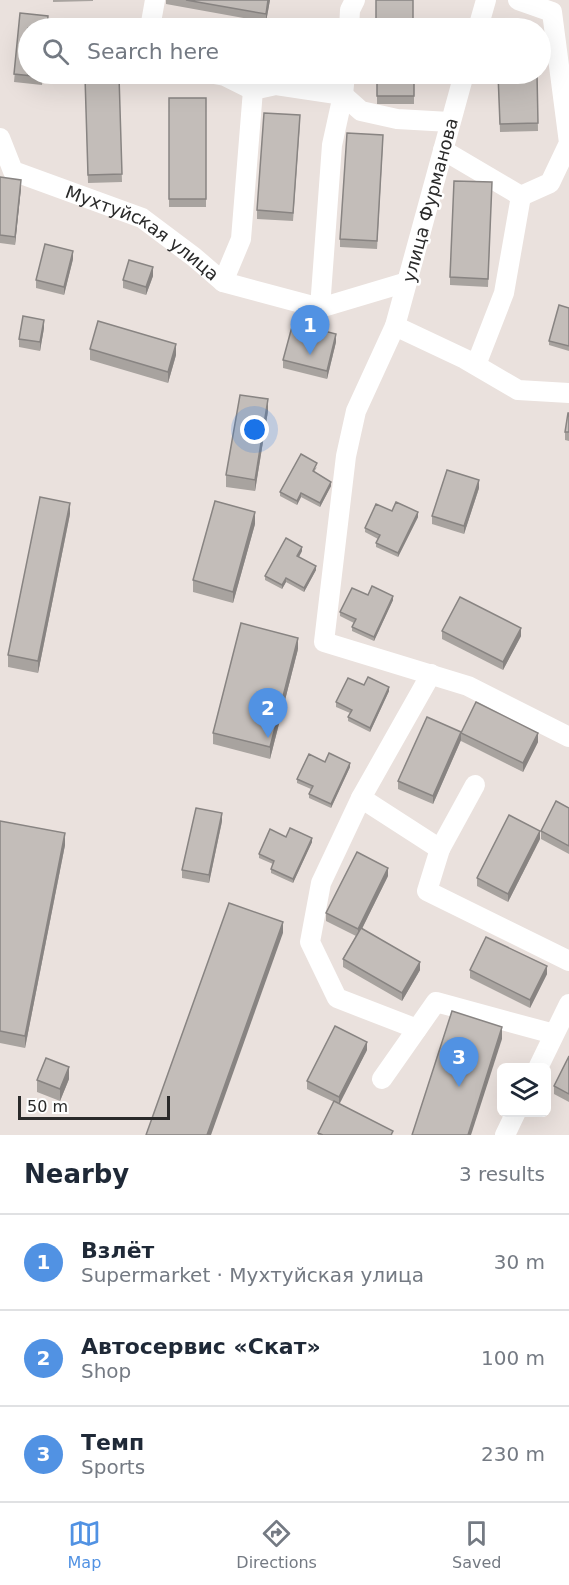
<!DOCTYPE html>
<html lang="en">
<head>
<meta charset="utf-8">
<style>
	:root { --surface:#fff; --page:#f2f2f3; --text:#1f2937; --muted:#747a83; --line:#e0e1e3; --accent:#5192e3 }
	body { margin:0; font-family:"DejaVu Sans",sans-serif; background:var(--page); color:var(--text) }
	.controls { position:absolute; right:18px; bottom:18px; display:grid; overflow:hidden; border-radius:9px; box-shadow:0 6px 24px #0002 }
	.controls button { width:54px; height:54px; display:grid; place-items:center; padding:0; border:0; border-bottom:2px solid var(--line); background:var(--surface); color:var(--text); font:30px sans-serif }
	.scale { position:absolute; left:18px; bottom:15px; width:152px; box-sizing:border-box; padding-left:6px; border:3px solid #2a2a2a; border-top:0; font-size:16px; line-height:21px; white-space:nowrap; color:#2a2a2a; -webkit-text-stroke:4px #fff; paint-order:stroke }
	.you { position:absolute; left:255px; top:430px; width:21px; height:21px; margin:-15px; border:4px solid #fff; border-radius:50%; background:#1a73e8; box-shadow:0 0 0 9px #1a73e833 }
	.badge { display:grid; place-items:center; width:39px; height:39px; border-radius:50%; background:var(--accent); color:#fff; font-size:20px; font-weight:700 }
	.pin { position:absolute; translate:-50% -50px; filter:drop-shadow(0 2px 3px #0008) }
	.pin::after { content:''; position:absolute; top:32px; width:21px; height:18px; background:inherit; clip-path:polygon(0 0,100% 0,50% 100%) }
	.list { margin:0; padding:0; list-style:none }
	h2 { display:flex; justify-content:space-between; align-items:center; height:78px; margin:0; padding:0 24px; font-size:26px }
	h2 small { font-size:20px; font-weight:400; color:var(--muted) }
	.list li { display:grid; grid-template-columns:39px 1fr auto; gap:18px; align-items:center; box-sizing:border-box; height:96px; padding:0 24px; border-top:2px solid var(--line) }
	.list b { display:block; font-size:22px; white-space:nowrap }
	.list p { margin:0; font-size:20px; white-space:nowrap; color:var(--muted) }
	.list em { font-size:20px; font-style:normal; color:var(--muted) }
	.icon { flex:none; width:33px; height:33px; fill:none; stroke:currentColor; stroke-width:2; stroke-linecap:round; stroke-linejoin:round }
	.map { position:relative; flex:none; width:569px; height:1135px; overflow:hidden }
	.search { position:absolute; background:var(--surface); box-shadow:0 6px 24px #0002; left:18px; right:18px; top:18px; height:66px; display:flex; align-items:center; gap:15px; box-sizing:border-box; padding:0 21px; border-radius:33px; color:var(--muted); font-size:22px }
	.sheet { height:366px; background:var(--surface) }
	nav { display:flex; justify-content:space-around; align-items:center; box-sizing:border-box; height:84px; border-top:2px solid var(--line); background:var(--surface); font-size:16px; color:var(--muted) }
	nav a { display:grid; justify-items:center; gap:3px }
	nav .on { color:var(--accent) }
	.map>svg:first-child { display:block }
</style>
</head>
<body>
<div class="map">
<svg width="569" height="1135" viewBox="0 0 569 1135">
	<rect width="100%" height="100%" fill="#eae1dd"/>
	<g fill="none" stroke-linecap="round" stroke-linejoin="round">
		<g stroke="#fff" stroke-width="20">
			<path d="M518 0 552 12 569 143 550 183 521 196"/>
			<path d="M150 28 155 0"/>
			<path d="M349 28 350 10 355 0"/>
			<path d="M478 28 486 0"/>
			<path d="M214 74 225 76 253 90"/>
			<path d="M464 74 395 326 356 411 346 456 324 642 468 686 569 737"/>
			<path id="s1" d="M0 138 13 171 142 218 194 257 223 282 320 308 407 282"/>
			<path d="M443 150 521 196 504 293 476 365"/>
			<path d="M223 282 241 239 253 90 276 85 343 95 361 111 397 119 450 122"/>
			<path d="M320 308 332 145 343 95 345 74"/>
			<path d="M395 326 465 359 518 390 569 393"/>
			<path d="M431 674 361 798 440 849 427 891 569 961"/>
			<path d="M361 798 321 883 310 942 337 998 417 1029"/>
			<path d="M440 849 475 785"/>
			<path d="M538 1068 569 1004"/>
			<path d="M382 1079 436 1002 554 1034"/>
			<path d="M505 1135 516 1112"/>
		</g>
	</g>
	<g fill="#a8a39f">
		<path d="M53 0H93V1L53 2Z"/>
		<path d="M166 0H270L266 22 166 4Z"/>
		<path d="M20 13 48 16V28H28V74H43L42 85 14 82Z"/>
		<rect x="377" y="74" width="37" height="30"/>
		<path d="M498 74H537L538 131 500 132Z"/>
		<path d="M119 76 122 182 88 183 85 77Z"/>
		<rect x="169" y="98" width="37" height="109"/>
		<path d="M300 123 293 221 257 219V210Z"/>
		<path d="M383 143 377 249 340 247V239Z"/>
		<path d="M0 177 21 188 15 245 0 243Z"/>
		<path d="M492 182 488 287 450 285V277Z"/>
		<path d="M73 259 64 295 36 288V280Z"/>
		<path d="M153 276 146 295 123 288V280Z"/>
		<path d="M569 308V351L549 345V341Z"/>
		<path d="M44 328 40 351 19 347V339Z"/>
		<path d="M336 342 327 379 283 368V360Z"/>
		<path d="M90 349 176 355 168 383 90 360Z"/>
		<path d="M268 411 255 491 226 487V475Z"/>
		<path d="M569 413V441L565 440V432Z"/>
		<path d="M317 467 314 472 331 486 320 507 301 497 297 505 280 496V492Z"/>
		<path d="M479 488 464 534 432 524V516Z"/>
		<path d="M392 511 418 517 398 557 376 547V543L378 539 365 532V528Z"/>
		<path d="M70 514 38 673 8 667V655Z"/>
		<path d="M255 524 233 603 193 592V580Z"/>
		<path d="M302 551 299 557 316 570 304 592 286 582 282 589 265 580V576Z"/>
		<path d="M368 595 393 600 374 641 352 631V627L354 623 340 616V612Z"/>
		<path d="M442 631 521 636 503 670 442 639Z"/>
		<path d="M298 649 270 759 213 744V733Z"/>
		<path d="M364 685 389 691 370 732 348 721V717L350 713 336 707V702Z"/>
		<path d="M461 733 538 742 523 772 461 741Z"/>
		<path d="M461 740 433 804 398 789V781Z"/>
		<path d="M325 762 350 767 331 808 309 798V794L311 789 297 783V779Z"/>
		<path d="M569 808V854L541 839V831Z"/>
		<path d="M0 821 65 845 25 1048 0 1043Z"/>
		<path d="M222 821 209 883 182 878V870Z"/>
		<path d="M286 837 312 842 293 883 271 873V869L273 864 259 858V854Z"/>
		<path d="M540 839 508 902 477 886V878Z"/>
		<path d="M388 876 362 928 420 970 402 1001 343 967V959L356 936 326 921V913Z"/>
		<path d="M470 970 547 974 530 1008 470 978Z"/>
		<path d="M367 1050 339 1103 393 1135H318V1133L334 1102 307 1089V1081Z"/>
		<path d="M569 1056V1102L554 1094V1086Z"/>
		<path d="M69 1079 60 1101 37 1092V1080Z"/>
	</g>
	<g fill="#888482">
		<path d="M268 0H270L266 22V14Z"/>
		<path d="M21 180V188L15 245V237Z"/>
		<path d="M73 251V259L64 295V287Z"/>
		<path d="M153 267V276L146 295V287Z"/>
		<path d="M44 320V328L40 351V342Z"/>
		<path d="M336 334V342L327 379V371Z"/>
		<path d="M176 344V355L168 383V372Z"/>
		<path d="M268 399V411L255 491V480Z"/>
		<path d="M479 480V488L464 534V526Z"/>
		<path d="M331 482V486L320 507V503Z"/>
		<path d="M301 493V497L297 505V501Z"/>
		<path d="M70 503V514L38 673V661Z"/>
		<path d="M255 512V524L233 603V592Z"/>
		<path d="M418 512V517L398 557V553Z"/>
		<path d="M302 547V551L297 560V556Z"/>
		<path d="M316 566V570L304 592V588Z"/>
		<path d="M286 578V582L282 589V585Z"/>
		<path d="M393 596V600L374 641V637Z"/>
		<path d="M521 628V636L503 670V662Z"/>
		<path d="M298 638V649L270 759V747Z"/>
		<path d="M389 687V691L370 732V728Z"/>
		<path d="M461 732V740L433 804V796Z"/>
		<path d="M538 733V742L523 772V763Z"/>
		<path d="M350 763V767L331 808V804Z"/>
		<path d="M222 813V821L209 883V875Z"/>
		<path d="M540 831V839L508 902V894Z"/>
		<path d="M65 833V845L25 1048V1036Z"/>
		<path d="M312 838V842L293 883V879Z"/>
		<path d="M388 868V876L358 937V929Z"/>
		<path d="M283 922V933L211 1135H207Z"/>
		<path d="M420 962V970L402 1001V993Z"/>
		<path d="M547 966V974L530 1008V1000Z"/>
		<path d="M502 1027V1039L471 1135H468Z"/>
		<path d="M367 1042V1050L339 1105V1097Z"/>
		<path d="M69 1067V1079L60 1101V1089Z"/>
	</g>
	<g fill="#c3bdb9" stroke="#888482" stroke-width="1.5">
		<path d="M186 0H268L266 14Z"/>
		<rect x="376" y="0" width="37" height="28"/>
		<path d="M20 13 48 16 47 28H28V74H42V77L14 74Z"/>
		<path d="M536 25V28H497V26Z"/>
		<rect x="377" y="74" width="37" height="22"/>
		<path d="M498 74H537L538 123 500 124Z"/>
		<path d="M119 76 122 174 88 175 85 77Z"/>
		<rect x="169" y="98" width="37" height="101"/>
		<path d="M264 113 300 115 293 213 257 210Z"/>
		<path d="M347 133 383 135 377 241 340 239Z"/>
		<path d="M0 177 21 180 15 237 0 235Z"/>
		<path d="M454 181 492 182 488 279 450 277Z"/>
		<path d="M45 244 73 251 64 287 36 280Z"/>
		<path d="M129 260 153 267 146 287 123 280Z"/>
		<path d="M559 305 569 308V346L549 341Z"/>
		<path d="M23 316 44 320 40 342 19 339Z"/>
		<path d="M98 321 176 344 168 372 90 349Z"/>
		<path d="M293 323 336 334 327 371 283 360Z"/>
		<path d="M240 395 268 399 255 480 226 475Z"/>
		<path d="M568 413H569V432H565Z"/>
		<path d="M301 454 317 463 313 471 331 482 320 503 301 493 297 501 280 492Z"/>
		<path d="M447 470 479 480 464 526 432 516Z"/>
		<path d="M40 497 70 503 38 661 8 655Z"/>
		<path d="M215 501 255 512 233 592 193 580Z"/>
		<path d="M396 502 418 512 398 553 376 543 380 535 365 528 376 504 392 511Z"/>
		<path d="M286 538 302 547 297 556 316 566 304 588 286 578 282 585 265 576Z"/>
		<path d="M372 586 393 596 374 637 352 627 356 619 340 612 352 588 368 595Z"/>
		<path d="M460 597 521 628 503 662 442 631Z"/>
		<path d="M241 623 298 638 270 747 213 733Z"/>
		<path d="M368 677 389 687 370 728 348 717 352 710 336 702 348 678 364 685Z"/>
		<path d="M476 702 538 733 523 763 461 733Z"/>
		<path d="M427 717 461 732 433 796 398 781Z"/>
		<path d="M329 753 350 763 331 804 309 794 313 786 297 779 309 754 325 762Z"/>
		<path d="M556 801 569 808V846L541 831Z"/>
		<path d="M196 808 222 813 209 875 182 870Z"/>
		<path d="M509 815 540 831 508 894 477 878Z"/>
		<path d="M0 821 65 833 25 1036 0 1031Z"/>
		<path d="M290 828 312 838 293 879 271 869 274 861 259 854 270 829 286 837Z"/>
		<path d="M357 852 388 868 358 929 326 913Z"/>
		<path d="M229 903 283 922 207 1135H146Z"/>
		<path d="M361 928 420 962 402 993 343 959Z"/>
		<path d="M486 937 547 966 530 1000 470 970Z"/>
		<path d="M452 1011 502 1027 468 1135H412Z"/>
		<path d="M335 1026 367 1042 339 1097 307 1081Z"/>
		<path d="M569 1056V1094L554 1086Z"/>
		<path d="M46 1058 69 1067 60 1089 37 1080Z"/>
		<path d="M334 1101 393 1131 391 1135H323L318 1133Z"/>
	</g>
	<g text-anchor="middle" dominant-baseline="central" stroke-width="5" stroke-linejoin="round" paint-order="stroke">
		<g font-size="18" fill="#2a2a2a" stroke="#fff">
			<text transform="translate(430 200) rotate(-75)">улица Фурманова</text>
			<text stroke="none"><textPath href="#s1" startOffset="180">Мухтуйская улица</textPath></text>
		</g>
	</g>
</svg>
<div class="controls">
<button><svg class="icon" aria-label="layers" viewBox="0 0 24 24"><path d="M12 4l9 5-9 5-9-5zM3 14l9 5 9-5"/></svg></button>
</div>
<div class="scale">50 m</div>
<div class="you"></div>
<div class="pin badge" style="left:310px;top:355px">1</div>
<div class="pin badge" style="left:268px;top:738px">2</div>
<div class="pin badge" style="left:459px;top:1087px">3</div>
<div class="search"><svg class="icon" aria-label="search" viewBox="0 0 24 24"><circle cx="10" cy="10" r="6"/><path d="M15 15l6 6"/></svg>Search here</div>
</div>
<section class="sheet">
<h2>Nearby<small>3 results</small></h2>
<ul class="list">
<li><span class="badge">1</span><div><b>Взлёт</b><p>Supermarket · Мухтуйская улица</p></div><em>30 m</em></li>
<li><span class="badge">2</span><div><b>Автосервис «Скат»</b><p>Shop</p></div><em>100 m</em></li>
<li><span class="badge">3</span><div><b>Темп</b><p>Sports</p></div><em>230 m</em></li>
</ul>
</section>
<nav>
<a class="on"><svg class="icon" aria-label="map" viewBox="0 0 24 24"><path d="M3 6l6-2 6 2 6-2v14l-6 2-6-2-6 2zM9 4v14M15 6v14"/></svg>Map</a>
<a><svg class="icon" aria-label="directions" viewBox="0 0 24 24"><path d="M12 3l9 9-9 9-9-9zM9 14v-3h6M13 9l2 2-2 2"/></svg>Directions</a>
<a><svg class="icon" aria-label="saved" viewBox="0 0 24 24"><path d="M7 4h10v16l-5-4-5 4z"/></svg>Saved</a>
</nav>
</body>
</html>
